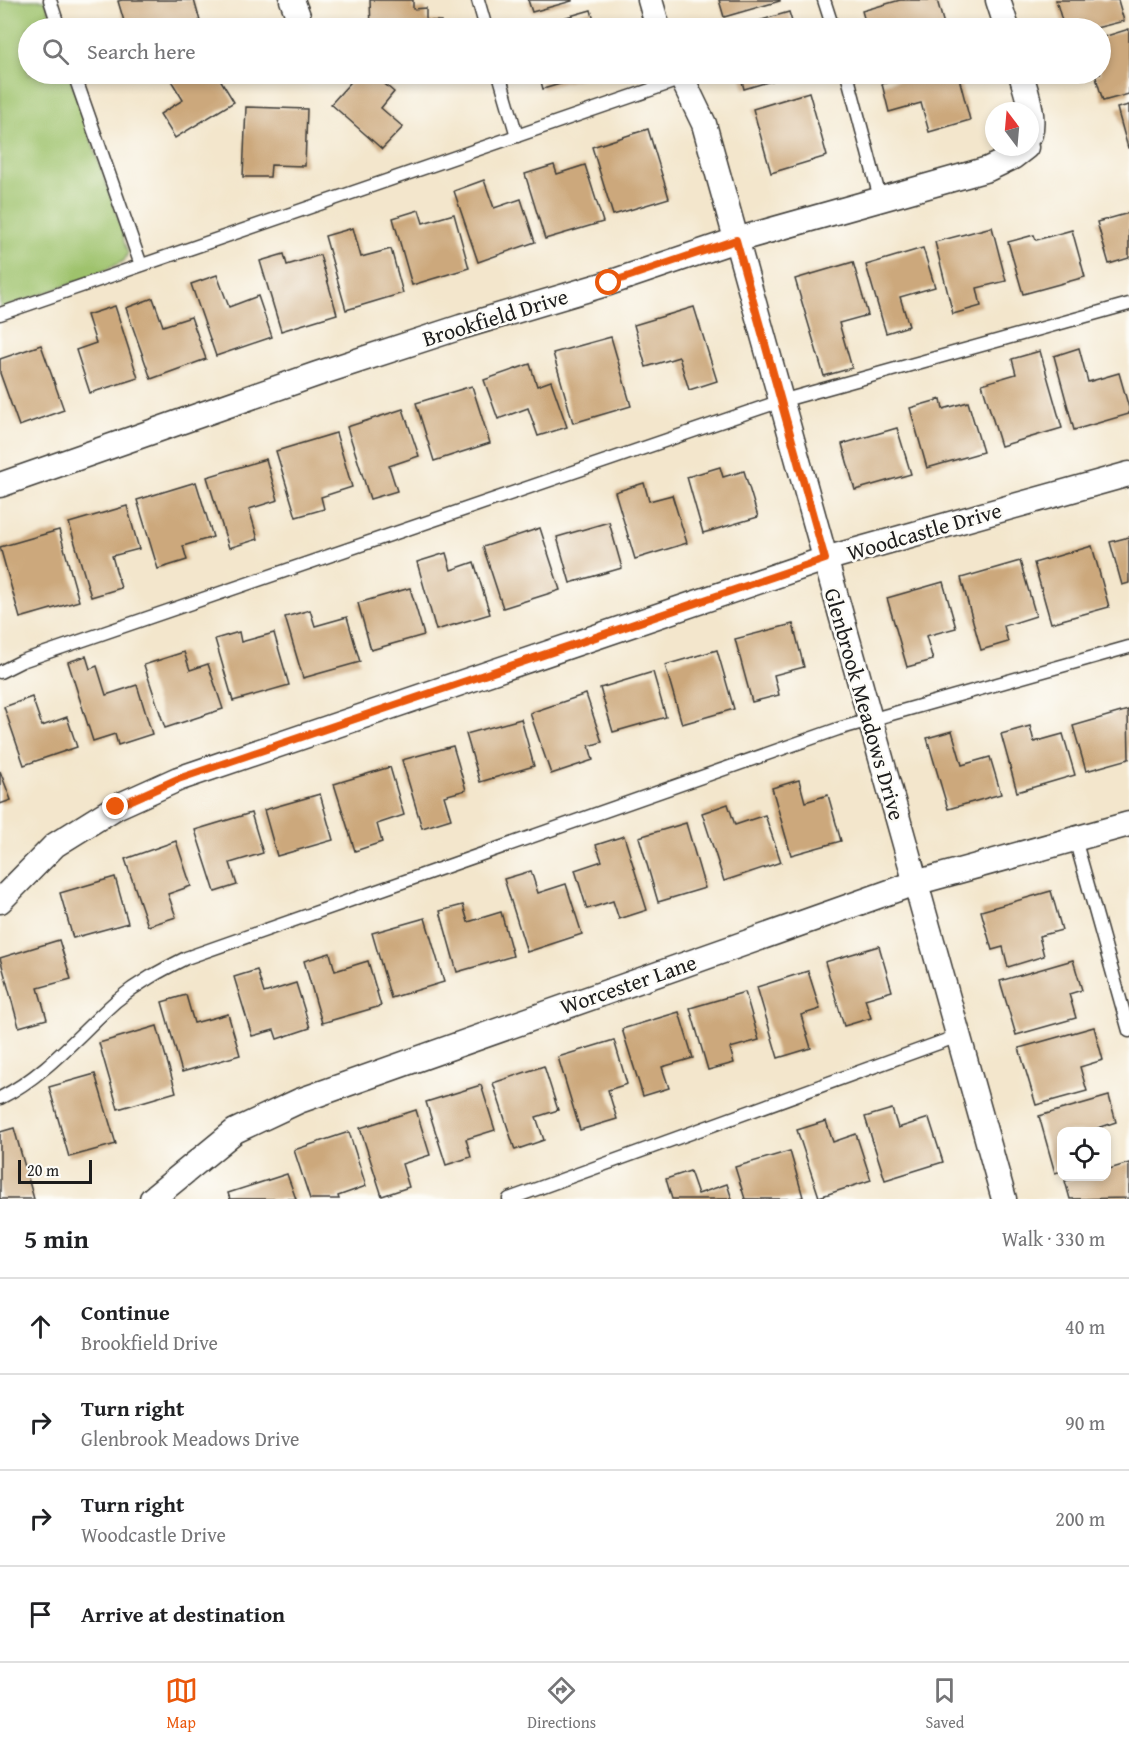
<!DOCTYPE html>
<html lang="en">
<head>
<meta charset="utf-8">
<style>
	:root { --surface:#fff; --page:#f2f2f2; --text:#202124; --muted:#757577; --line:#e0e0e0; --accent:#ea580c }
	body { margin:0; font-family:"Gentium Book Plus",serif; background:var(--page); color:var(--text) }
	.controls { position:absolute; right:18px; bottom:18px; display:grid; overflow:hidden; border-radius:12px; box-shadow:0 3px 9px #0003 }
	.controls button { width:54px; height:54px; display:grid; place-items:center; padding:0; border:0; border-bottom:2px solid var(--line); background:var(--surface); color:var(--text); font:30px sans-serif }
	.compass { position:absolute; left:985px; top:102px; width:54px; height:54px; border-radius:50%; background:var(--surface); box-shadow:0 3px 9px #0003; rotate:344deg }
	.scale { position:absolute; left:18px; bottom:15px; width:74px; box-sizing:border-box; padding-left:6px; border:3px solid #1c1c1c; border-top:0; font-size:16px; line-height:21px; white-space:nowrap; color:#1c1c1c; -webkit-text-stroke:4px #fdfcf7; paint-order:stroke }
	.stop { position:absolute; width:18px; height:18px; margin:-14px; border:4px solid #ea580c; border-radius:50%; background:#fff }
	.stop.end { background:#ea580c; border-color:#fff; box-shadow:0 2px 6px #0008 }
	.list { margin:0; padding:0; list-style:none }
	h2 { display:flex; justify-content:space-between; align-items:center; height:78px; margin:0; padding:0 24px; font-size:26px }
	h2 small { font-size:20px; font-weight:400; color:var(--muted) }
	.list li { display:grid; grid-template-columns:39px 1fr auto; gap:18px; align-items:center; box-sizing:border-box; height:96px; padding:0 24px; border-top:2px solid var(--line) }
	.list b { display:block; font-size:22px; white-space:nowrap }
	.list p { margin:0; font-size:20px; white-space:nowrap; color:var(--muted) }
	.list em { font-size:20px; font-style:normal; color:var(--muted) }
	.icon { flex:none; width:33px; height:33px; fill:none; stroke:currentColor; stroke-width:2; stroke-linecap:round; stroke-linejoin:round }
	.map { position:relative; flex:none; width:1129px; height:1199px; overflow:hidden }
	.search { position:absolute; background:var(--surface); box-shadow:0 3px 9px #0003; left:18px; right:18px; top:18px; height:66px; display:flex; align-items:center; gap:15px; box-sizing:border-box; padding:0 21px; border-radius:33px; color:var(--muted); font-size:22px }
	.sheet { height:462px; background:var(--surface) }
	nav { display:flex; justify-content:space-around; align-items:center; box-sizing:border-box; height:84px; border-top:2px solid var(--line); background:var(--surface); font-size:16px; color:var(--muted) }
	nav a { display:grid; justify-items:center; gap:3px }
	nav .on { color:var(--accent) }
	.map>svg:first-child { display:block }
</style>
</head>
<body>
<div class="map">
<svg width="1129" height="1199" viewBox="0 0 1129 1199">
	<rect width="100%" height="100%" fill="#fdfcf7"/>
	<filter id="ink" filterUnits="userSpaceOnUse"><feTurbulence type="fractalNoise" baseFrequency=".0167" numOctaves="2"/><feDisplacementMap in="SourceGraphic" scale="12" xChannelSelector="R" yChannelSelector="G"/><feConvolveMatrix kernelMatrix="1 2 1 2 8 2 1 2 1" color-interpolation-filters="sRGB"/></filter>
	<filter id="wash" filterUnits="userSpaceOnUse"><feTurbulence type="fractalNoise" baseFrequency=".008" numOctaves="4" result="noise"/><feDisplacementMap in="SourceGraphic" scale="24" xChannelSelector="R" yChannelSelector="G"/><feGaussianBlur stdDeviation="1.35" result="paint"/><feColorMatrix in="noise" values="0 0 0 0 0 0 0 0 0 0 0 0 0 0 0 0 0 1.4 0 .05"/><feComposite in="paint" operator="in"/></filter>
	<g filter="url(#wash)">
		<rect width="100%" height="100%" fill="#f3e6cc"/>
		<path fill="#9ec26c" stroke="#5d6f44" stroke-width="1.5" d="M0 0H46L54 28H28V74H69L123 233 124 242 128 253 124 261 96 275 0 309Z"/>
		<g id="blocks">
			<g fill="#cca87c">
				<path d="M122 0H194L202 28H126L118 1Z"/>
				<path d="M370 0H413V9L426 8V21H441V28H371Z"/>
				<path d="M528 0H572V1L532 12Z"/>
				<path d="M719 0H780V1L724 17Z"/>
				<path d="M900 0H937L945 28H867L862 11Z"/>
				<path d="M1056 0H1118L1124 21 1096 28H1064Z"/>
				<path d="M591 10 596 28H528Z"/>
				<path d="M789 12 794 28H735Z"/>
				<path d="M1129 29V94L1103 101 1095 74H1100V38Z"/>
				<path d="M167 74H217L234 102 175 138 160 114 183 100Z"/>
				<path d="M358 74H373L394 92 381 108 403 127 382 149 331 104Z"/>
				<path d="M539 74H594L543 89Z"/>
				<path d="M740 74H795L744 89Z"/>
				<path d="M920 74H958L970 120 929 132 921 103 889 112 882 84Z"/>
				<path d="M809 92 827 156 771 173 753 109Z"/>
				<path d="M1129 105V148H1128L1117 108Z"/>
				<path d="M246 107 307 109 305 166 271 165 270 177H243Z"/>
				<path d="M648 129 669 198 613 215 592 147Z"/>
				<path d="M554 165 557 174 585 165 603 222 545 239 525 174Z"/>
				<path d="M484 180 494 208 521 199 535 242 478 262 454 191Z"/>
				<path d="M419 210 423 223 454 214 469 268 412 285 393 218Z"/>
				<path d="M1129 213V258L1109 264 1097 222Z"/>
				<path d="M992 227 1006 281 977 288 981 306 953 314 935 242Z"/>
				<path d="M353 228 361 257 391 249 403 293 346 310 325 236Z"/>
				<path d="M1072 230 1085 277 1023 294 1008 242 1034 235 1036 240Z"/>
				<path d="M923 248 935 287 900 297 909 326 886 333 866 265Z"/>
				<path d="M284 254 287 265 320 255 337 314 281 331 260 261Z"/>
				<path d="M853 262 868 315 839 323 852 368 824 376 795 279Z"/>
				<path d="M217 275 229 307 258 296 272 337 216 356 191 284Z"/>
				<path d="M153 298 163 326 191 317 206 359 151 379 126 308Z"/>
				<path d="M115 306 138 378 90 393 76 350 96 343 87 315Z"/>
				<path d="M694 307 717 381 689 390 679 357 646 367 634 325Z"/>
				<path d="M611 337 631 406 573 423 553 353Z"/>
				<path d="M41 345 64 410 19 426 0 373V359Z"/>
				<path d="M1079 348 1088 382 1119 373 1129 408V414L1074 430 1054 356Z"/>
				<path d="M1040 351 1062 428 1001 446 982 384 1016 374 1012 359Z"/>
				<path d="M530 364 537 386 551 381 567 427 538 436 528 408 498 419 484 380Z"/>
				<path d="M472 386 490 443 434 461 416 403Z"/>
				<path d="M941 399 943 409 968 402 983 452 927 468 910 408Z"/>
				<path d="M403 409 419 456 389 466 397 491 370 499 347 427Z"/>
				<path d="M897 428 911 474 855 490 842 444Z"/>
				<path d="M336 433 352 487 321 497 324 509 296 517 276 451Z"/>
				<path d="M266 459 278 500 249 509 258 539 229 548 207 477Z"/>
				<path d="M720 467 723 477 744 471 758 517 703 533 687 477Z"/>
				<path d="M196 482 213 537 183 546 187 560 158 569 137 500Z"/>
				<path d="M644 483 649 501 672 495 687 543 635 559 615 492Z"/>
				<path d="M127 506 139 549 112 556 121 588 91 597 69 523Z"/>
				<path d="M609 522 622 568 570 583 557 537Z"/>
				<path d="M540 528 560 590 503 608 483 547Z"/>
				<path d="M59 530 79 601 20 618 0 547Z"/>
				<path d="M1129 537V583L1122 585 1110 542Z"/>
				<path d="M1092 546 1109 607 1051 623 1034 563Z"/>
				<path d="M446 553 451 570 474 562 490 614 436 630 417 562Z"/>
				<path d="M1020 561 1036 616 1004 626 1008 642 981 650 961 578Z"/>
				<path d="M943 582 956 628 926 636 933 660 907 667 887 598Z"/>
				<path d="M410 588 424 635 371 650 358 603Z"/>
				<path d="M310 610 315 626 347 617 360 662 303 678 285 617Z"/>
				<path d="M793 624 804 667 774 675 779 695 752 702 735 639Z"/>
				<path d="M239 632 241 642 274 633 289 685 233 701 215 639Z"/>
				<path d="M717 650 734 709 682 724 665 665Z"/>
				<path d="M184 652 190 670 208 664 223 709 165 728 144 665Z"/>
				<path d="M86 656 90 669 97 666 106 695 137 685 152 734 118 745 115 734 93 741 68 662Z"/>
				<path d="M653 672 666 717 613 732 600 688Z"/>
				<path d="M586 694 602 742 589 746 593 760 551 774 530 713Z"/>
				<path d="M32 697 42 726 67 717 77 747 24 765 4 707Z"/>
				<path d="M1128 710 1129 759 1086 771 1073 726Z"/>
				<path d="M521 719 534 766 480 782 466 734Z"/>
				<path d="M1030 726 1034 742 1063 734 1075 775 1017 792 1001 734Z"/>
				<path d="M952 731 962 765 990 757 1001 794 948 809 927 738Z"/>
				<path d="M453 746 466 790 444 796 451 819 422 828 402 760Z"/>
				<path d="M390 767 404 815 377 824 382 842 355 851 334 784Z"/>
				<path d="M0 771 11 800 0 804Z"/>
				<path d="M799 780 805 802 828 795 841 841 791 855 772 788Z"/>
				<path d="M320 794 333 840 277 856 264 810Z"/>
				<path d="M728 804 735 825 765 815 781 862 724 881 702 813Z"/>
				<path d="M251 813 263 853 230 863 237 885 215 892 195 830Z"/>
				<path d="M686 823 705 888 658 902 639 837Z"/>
				<path d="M624 836 647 910 619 919 613 901 587 909 575 870 602 861 596 845Z"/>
				<path d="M176 841 191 886 168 894 176 917 148 926 125 859Z"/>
				<path d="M531 871 538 893 566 884 582 934 527 952 504 879Z"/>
				<path d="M115 877 128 923 73 938 60 893Z"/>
				<path d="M1051 891 1062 930 1039 936 1044 956 1008 967 1003 947 992 950 981 911Z"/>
				<path d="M463 905 468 922 501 912 513 956 457 972 440 911Z"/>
				<path d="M425 918 444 982 391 998 372 933Z"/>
				<path d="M59 940 71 979 38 988 47 1019 19 1027 0 958Z"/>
				<path d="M879 946 892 991 865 999 871 1018 844 1026 825 962Z"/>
				<path d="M330 953 335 971 368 961 381 1006 322 1023 304 961Z"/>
				<path d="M1073 960 1082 990 1069 994 1076 1018 1016 1035 1000 981Z"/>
				<path d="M257 970 264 993 296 983 310 1028 277 1039 274 1030 252 1036 234 977Z"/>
				<path d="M808 971 820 1009 801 1015 811 1048 778 1058 757 987Z"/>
				<path d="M745 992 759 1040 730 1048 734 1063 708 1070 690 1008Z"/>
				<path d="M186 995 194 1023 228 1014 240 1055 182 1072 162 1002Z"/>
				<path d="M679 1012 693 1058 662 1067 669 1088 643 1096 622 1029Z"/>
				<path d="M157 1026 176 1092 118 1109 99 1043Z"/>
				<path d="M1094 1027 1103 1060 1080 1067 1087 1091 1036 1105 1019 1048Z"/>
				<path d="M614 1040 627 1084 608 1090 617 1119 580 1130 558 1057Z"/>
				<path d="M544 1066 558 1110 536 1117 544 1140 515 1150 493 1083Z"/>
				<path d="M95 1074 116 1144 69 1157 49 1087Z"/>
				<path d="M481 1085 495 1130 466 1139 471 1157 446 1165 426 1102Z"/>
				<path d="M1109 1096 1116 1122 1098 1128 1099 1132H1062V1171L1055 1173 1039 1116Z"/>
				<path d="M892 1109 898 1128 929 1118 943 1162 885 1180 865 1117Z"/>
				<path d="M416 1110 430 1155 402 1164 409 1187 382 1196 360 1128Z"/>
				<path d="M826 1121 833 1142 856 1134 871 1180 819 1197 797 1130Z"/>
				<path d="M14 1128 34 1199H0V1132Z"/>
				<path d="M349 1132 366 1186 338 1196 339 1199H310L294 1150Z"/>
				<path d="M790 1151 803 1197 795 1199H745L735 1167Z"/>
				<path d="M1129 1163V1198L1070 1199 1065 1181 1083 1176H1106V1170Z"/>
				<path d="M690 1171 698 1194 727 1184 732 1199H672L666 1179Z"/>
				<path d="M287 1174 296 1199H230L228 1193Z"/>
			</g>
		</g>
	</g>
	<g filter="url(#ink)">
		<use href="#blocks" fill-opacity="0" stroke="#3c3a36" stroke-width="1.5"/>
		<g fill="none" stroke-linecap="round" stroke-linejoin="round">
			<g stroke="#3c3a36" stroke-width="15">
				<g id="service">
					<path d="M50 0 59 28"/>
					<path d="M478 0 486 28"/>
					<path d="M824 0 833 28"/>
					<path d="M74 74 141 265"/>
					<path d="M499 74 517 136"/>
					<path d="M847 74 880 198"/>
					<path d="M0 314 682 79"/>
					<path d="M0 672 22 661 781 401 1129 304"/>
					<path d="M1075 839 1129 1031"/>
					<path d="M0 1098C46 1075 78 1035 116 1001 139 982 160 971 186 958L838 729 1129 647"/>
					<path d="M509 1199 958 1036"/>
				</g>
			</g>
			<g stroke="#3c3a36" stroke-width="27">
				<g id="minor">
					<path d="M292 0 298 16"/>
					<path d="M650 0 658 28"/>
					<path d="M998 0 1007 28"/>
					<path d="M680 74 704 124 1004 1199"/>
					<path d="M1021 74C1026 92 1035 115 1030 134"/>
					<path d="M0 485 317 374 461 327 609 283 736 240 988 169 1013 157 1026 147"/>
					<path d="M0 901 55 845 116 807 178 779 825 559 1129 474"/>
					<path d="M152 1199 235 1131 299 1101 915 883 1129 824"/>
				</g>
			</g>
			<use href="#service" stroke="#fff" stroke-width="12"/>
			<use href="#minor" stroke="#fff" stroke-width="24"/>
		</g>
	</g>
	<g fill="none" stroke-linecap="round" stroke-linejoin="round" filter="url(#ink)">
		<path stroke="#ea580c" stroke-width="8" d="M116 807 178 779 825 559 736 240 609 283"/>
	</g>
	<g text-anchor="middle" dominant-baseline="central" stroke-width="5" stroke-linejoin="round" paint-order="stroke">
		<g font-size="22" fill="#1c1c1c" stroke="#fdfcf7">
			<text transform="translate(495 317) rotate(-17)">Brookfield Drive</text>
			<text transform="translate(924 531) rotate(-16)">Woodcastle Drive</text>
			<text transform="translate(865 704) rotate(74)">Glenbrook Meadows Drive</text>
			<text transform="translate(628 984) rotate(-19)">Worcester Lane</text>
		</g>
	</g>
</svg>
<div class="controls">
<button><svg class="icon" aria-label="locate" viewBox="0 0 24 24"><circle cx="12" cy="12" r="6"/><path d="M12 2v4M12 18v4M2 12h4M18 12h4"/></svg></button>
</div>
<svg class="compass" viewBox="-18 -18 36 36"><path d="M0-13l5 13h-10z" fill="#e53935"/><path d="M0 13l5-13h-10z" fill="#757577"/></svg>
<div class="scale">20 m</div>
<div class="stop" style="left:609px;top:283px"></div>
<div class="stop end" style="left:116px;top:807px"></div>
<div class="search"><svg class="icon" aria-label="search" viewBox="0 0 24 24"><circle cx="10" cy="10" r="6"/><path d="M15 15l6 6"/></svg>Search here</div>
</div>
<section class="sheet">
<h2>5 min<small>Walk · 330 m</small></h2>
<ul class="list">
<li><svg class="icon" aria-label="ahead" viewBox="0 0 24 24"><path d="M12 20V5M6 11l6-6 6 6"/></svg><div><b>Continue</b><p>Brookfield Drive</p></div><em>40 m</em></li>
<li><svg class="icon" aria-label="right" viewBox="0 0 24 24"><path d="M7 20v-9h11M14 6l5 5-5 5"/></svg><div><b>Turn right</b><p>Glenbrook Meadows Drive</p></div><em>90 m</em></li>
<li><svg class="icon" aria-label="right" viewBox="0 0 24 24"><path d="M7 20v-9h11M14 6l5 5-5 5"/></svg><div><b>Turn right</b><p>Woodcastle Drive</p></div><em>200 m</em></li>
<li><svg class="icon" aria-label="arrive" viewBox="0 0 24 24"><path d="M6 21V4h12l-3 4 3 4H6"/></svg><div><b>Arrive at destination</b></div></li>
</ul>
</section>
<nav>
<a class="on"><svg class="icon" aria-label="map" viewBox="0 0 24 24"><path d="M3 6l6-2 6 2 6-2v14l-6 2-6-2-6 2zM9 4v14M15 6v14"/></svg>Map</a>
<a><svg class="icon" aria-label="directions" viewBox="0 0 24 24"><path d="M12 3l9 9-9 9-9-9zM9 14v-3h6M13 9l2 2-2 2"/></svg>Directions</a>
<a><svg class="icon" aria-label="saved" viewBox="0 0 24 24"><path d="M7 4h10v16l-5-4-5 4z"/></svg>Saved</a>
</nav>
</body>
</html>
